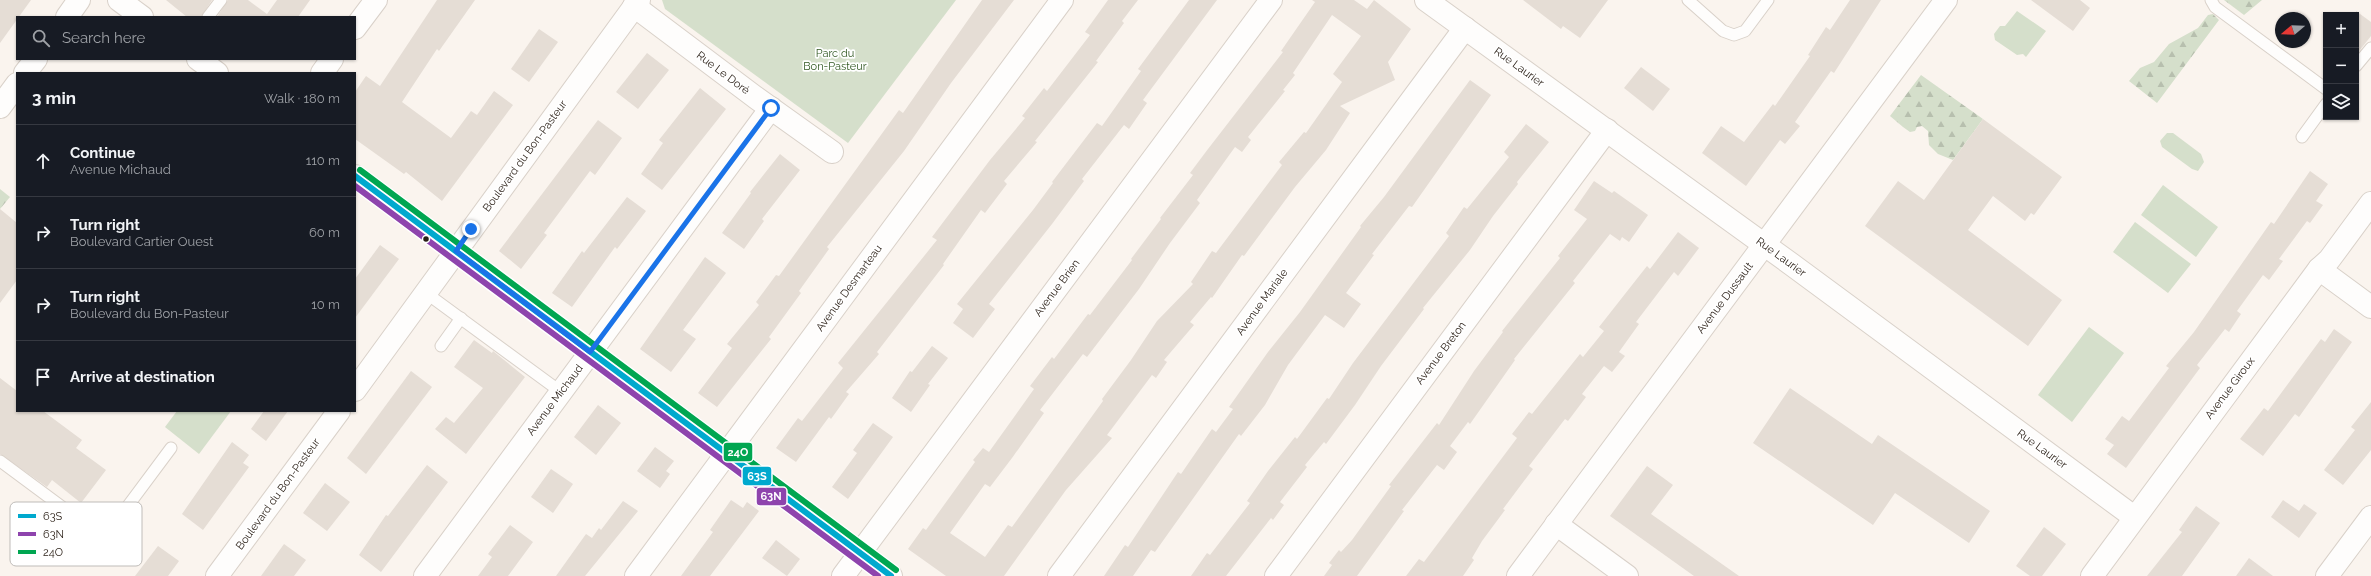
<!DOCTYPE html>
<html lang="en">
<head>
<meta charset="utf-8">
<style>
	:root { --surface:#171b24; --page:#242831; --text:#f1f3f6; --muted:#9ea1a6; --line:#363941 }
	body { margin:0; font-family:Raleway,sans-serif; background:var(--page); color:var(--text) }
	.controls { position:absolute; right:12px; top:12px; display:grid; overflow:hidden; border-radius:0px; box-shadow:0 1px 3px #0004 }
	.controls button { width:36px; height:36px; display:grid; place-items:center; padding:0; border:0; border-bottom:1px solid var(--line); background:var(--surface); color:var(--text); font:20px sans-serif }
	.compass { position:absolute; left:2275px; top:12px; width:36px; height:36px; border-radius:50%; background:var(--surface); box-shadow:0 1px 3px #0004; rotate:251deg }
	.stop { position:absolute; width:12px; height:12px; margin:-9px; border:3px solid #1a73e8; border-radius:50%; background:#fff }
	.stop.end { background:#1a73e8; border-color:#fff; box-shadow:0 1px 4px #0008 }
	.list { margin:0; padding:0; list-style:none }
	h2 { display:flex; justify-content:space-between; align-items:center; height:52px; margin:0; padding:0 16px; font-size:17px }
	h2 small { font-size:13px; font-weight:400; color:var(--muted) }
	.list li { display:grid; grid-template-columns:26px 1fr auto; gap:12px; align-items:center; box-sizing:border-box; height:72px; padding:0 16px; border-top:1px solid var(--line) }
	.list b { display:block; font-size:15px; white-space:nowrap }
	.list p { margin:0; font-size:13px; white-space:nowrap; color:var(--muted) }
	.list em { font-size:13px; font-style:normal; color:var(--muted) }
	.icon { flex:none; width:22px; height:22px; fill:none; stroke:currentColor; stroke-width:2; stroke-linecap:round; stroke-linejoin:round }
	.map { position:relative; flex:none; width:2371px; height:576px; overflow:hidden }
	.search { position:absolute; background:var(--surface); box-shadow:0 1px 3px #0004; left:16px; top:16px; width:340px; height:44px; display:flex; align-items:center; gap:10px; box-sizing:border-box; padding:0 14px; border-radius:0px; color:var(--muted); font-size:15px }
	.panel { position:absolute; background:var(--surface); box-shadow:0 1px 3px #0004; left:16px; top:72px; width:340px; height:340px; border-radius:0px }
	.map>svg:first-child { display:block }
</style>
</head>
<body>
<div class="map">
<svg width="2371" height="576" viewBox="0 0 2371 576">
	<defs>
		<pattern id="forest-firs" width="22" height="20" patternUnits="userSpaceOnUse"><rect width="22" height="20" fill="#d5dfcb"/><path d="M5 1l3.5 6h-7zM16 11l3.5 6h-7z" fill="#b7bfae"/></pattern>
	</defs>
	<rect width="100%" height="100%" fill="#faf4ee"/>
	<g fill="url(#forest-firs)">
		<path d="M2224 0H2262L2244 15Z"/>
		<path d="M2213 14 2219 20 2157 103 2129 81 2140 68 2154 62 2169 44 2198 28 2208 15Z"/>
		<path d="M1921 75 1983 119 1953 160 1938 154 1929 145 1928 131 1922 126 1917 127 1915 131 1910 132 1903 127 1890 116Z"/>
		<path d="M0 189 10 197 0 209Z"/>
	</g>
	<g fill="#d5dfcb">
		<path d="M662 0H956L848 143 665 9Z"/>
		<path d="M2017 11 2046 31 2026 57 2023 54 2017 55 1995 40 1994 34 2000 26H2005Z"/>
		<path d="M2167 133H2173L2201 154 2204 162 2198 171 2192 169 2162 147 2160 141Z"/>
		<path d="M2163 185 2218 227 2196 257 2141 215Z"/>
		<path d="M2135 222 2191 264 2168 293 2113 252Z"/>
		<path d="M2089 327 2124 353 2072 422 2038 395Z"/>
		<path d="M177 411H231L199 454 165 427Z"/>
	</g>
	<g fill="#e5ddd5" fill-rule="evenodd">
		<path d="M0 0H31L0 43Z"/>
		<path d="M166 0H212L201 17H187Z"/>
		<path d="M228 0H248L267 14 277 0H310L298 17H217Z"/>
		<path d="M437 0H475L439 51 437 49 402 102 451 138 471 111 477 115 494 91 513 105 442 201 406 172 404 174 355 139V92L366 76 380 86Z"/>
		<path d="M982 0H1014L951 83 904 151 827 247 829 249 799 291 801 293 769 337 771 339 717 407 698 393 732 348 727 344 759 305 756 302 776 275 779 276 899 110 903 113Z"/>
		<path d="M1108 0H1138L1122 21 1124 23 1096 61 1098 62 1035 141 1037 142 1004 181 1007 184 985 213 981 210 943 264 944 265 877 352 879 354 846 392 849 394 831 419 829 417 796 462 776 448 798 418 802 421 843 368 838 363 937 240 932 237 990 160 1025 118 1022 116 1044 88 1047 91 1090 35 1085 32Z"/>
		<path d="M1189 0H1217L1143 100 1147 103 1129 129 1124 125 1082 179 1084 181 1052 224 989 304 995 309 973 338 953 323 963 309 957 304 1033 210 1053 183 1052 182 1097 123 1102 126 1141 71 1138 69Z"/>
		<path d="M1312 0H1354L1367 9 1374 0 1411 29 1388 62 1395 80 1340 106 1350 113 1326 150 1295 187 1244 256 1242 255 1212 298 1211 297 1190 322 1194 325 1164 360 1167 362 1156 378 1152 375 1107 435 1112 438 1066 490 1004 576H946L908 549 923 528 926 530 975 462 973 460 983 448 989 452 1034 389 1030 386 1052 357 1054 359 1088 314 1090 315 1132 260 1131 259 1161 219 1160 218 1193 175 1190 173 1208 149 1283 52 1281 51 1315 2ZM1332 15 1361 36 1333 74 1342 82 1306 133 1304 132 1279 162 1282 165 1216 253 1212 251 1191 282 1193 284 1157 321 1131 360 1102 399 1103 401 1012 527 1008 525 985 557 950 533 985 484 990 487 1012 458 1044 413 1040 410 1083 354 1087 357 1139 289 1170 243 1200 203 1197 200 1235 147 1242 152 1251 140 1248 137 1285 91 1283 90 1295 75 1293 73Z"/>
		<path d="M1523 0H1608L1580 38 1563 26 1561 29Z"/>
		<path d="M1850 0H1881L1834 73 1831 71 1795 122 1800 126 1785 144 1780 140 1746 186 1702 153 1721 126 1744 142 1773 104 1775 106 1810 56 1808 55 1826 27 1830 30Z"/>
		<path d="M2031 0H2080L2090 8 2073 31Z"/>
		<path d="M2356 11 2371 22V36L2356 55Z"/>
		<path d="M539 29 558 42 529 82 511 69Z"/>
		<path d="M647 53 669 70 638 109 616 92Z"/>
		<path d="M1641 67 1670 89 1653 111 1624 88Z"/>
		<path d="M1470 80 1491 95 1412 207 1409 206 1372 254 1374 255 1346 293 1361 304 1344 328 1325 315 1288 365 1265 405 1241 436 1239 434 1155 552 1151 550 1133 576H1104L1125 545 1128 547 1178 472 1181 474 1212 429 1216 432 1233 409 1229 407 1268 352 1300 312 1361 227 1360 226 1384 197Z"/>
		<path d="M700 88 726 109 662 190 641 174 663 143 659 140Z"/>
		<path d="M1983 119 2062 177 2034 215 2031 213 2025 221 1993 196 1968 230 2062 300 2028 346 1865 226 1898 181 1924 200Z"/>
		<path d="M598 120 622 138 595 175 590 171 544 233 547 235 521 269 499 251Z"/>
		<path d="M1526 124 1549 142 1517 182 1518 184 1493 216 1470 250 1423 308 1424 309 1381 366 1355 405 1326 444 1324 442 1305 465 1307 467 1280 502 1284 505 1273 520 1271 518 1226 576H1191L1207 553 1210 555 1250 503 1247 501 1268 471 1295 437 1297 439 1327 398 1329 399 1353 363 1449 236 1446 233 1464 207 1467 209 1509 157 1504 152Z"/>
		<path d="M780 154 800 170 762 219 764 221 744 249 722 233 751 193 750 192Z"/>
		<path d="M2310 171 2328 184 2316 201 2323 205 2310 223 2307 221 2279 259 2283 261 2269 280 2263 275 2237 311 2241 314 2229 332 2225 329 2197 365 2200 368 2126 468 2107 454 2114 445 2105 439 2122 416 2129 421 2169 368 2166 366 2194 332 2271 222 2274 224Z"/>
		<path d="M1594 181 1612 193 1614 191 1648 215 1629 242 1622 237 1620 241 1610 234 1573 281 1575 283 1514 359 1515 360 1470 424 1468 422 1450 446 1457 452 1444 470 1437 465 1402 510 1404 511 1357 576H1324L1332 565 1329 563 1339 550 1341 552 1352 540 1391 486 1389 485 1437 423 1439 425 1474 371 1503 332 1502 331 1560 258 1558 256 1587 219 1574 210Z"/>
		<path d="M627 197 646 211 617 249 615 247 572 307 552 293 582 251 584 253Z"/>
		<path d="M0 209 17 223V280L0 303Z"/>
		<path d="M1678 232 1699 248 1678 276 1674 272 1636 322 1639 324 1619 352 1625 356 1612 372 1604 366 1582 394 1586 397 1568 421 1565 419 1529 466 1533 469 1503 509 1505 510 1482 541 1472 558 1474 560 1463 576H1406L1419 559 1424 562 1517 438 1512 434 1529 412 1532 414 1580 354 1583 357 1604 331 1599 327 1647 266 1650 269Z"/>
		<path d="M380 245 399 259 355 318V279Z"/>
		<path d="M705 257 726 273 683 330 696 339 671 372 640 349Z"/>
		<path d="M2334 329 2352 342 2299 417 2295 414 2263 456 2240 439 2264 408 2268 411 2321 339 2325 342Z"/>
		<path d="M474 340 492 353 493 351 525 377 466 454 435 429 446 417 454 423 483 388 454 367Z"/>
		<path d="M932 346 948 358 928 384 930 385 911 412 892 398 910 371 912 372Z"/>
		<path d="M411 371 432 387 366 474 347 458Z"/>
		<path d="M0 378 17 391V411H43L82 440 76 448 106 470 81 503 52 480 47 487 0 454Z"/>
		<path d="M1790 388 1872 444 1878 435 1990 511 1969 543 1895 493 1873 525 1753 443Z"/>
		<path d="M2371 402V450L2343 485 2324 470 2355 430 2351 427Z"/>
		<path d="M598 405 621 423 596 455 574 437Z"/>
		<path d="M264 411H288L266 441 251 429Z"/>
		<path d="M873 423 893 437 848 499 832 487 857 453 853 450Z"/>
		<path d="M232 442 249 455 243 463 249 467 203 530 182 514Z"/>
		<path d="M655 447 674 461 666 471 670 474 660 488 637 471Z"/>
		<path d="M427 465 448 482 381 572 359 555 386 515 388 516Z"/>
		<path d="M1647 466 1673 485 1651 514 1739 576H1694L1610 516Z"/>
		<path d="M551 469 573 484 553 513 531 497Z"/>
		<path d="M325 483 350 502 327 531 303 513Z"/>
		<path d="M731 500 743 508 747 502 759 511 710 576H681L713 532 710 530Z"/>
		<path d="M2283 500 2299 511 2304 504 2317 513 2299 538 2271 517Z"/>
		<path d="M623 501 638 511 585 576H556L586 534 592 538 599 528 601 530Z"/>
		<path d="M2196 506 2220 523 2182 576H2147L2182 532 2179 530Z"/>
		<path d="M510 525 533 542 508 576H478L492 557 488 554Z"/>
		<path d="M2044 527 2066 544 2042 576H2030L2016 566Z"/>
		<path d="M776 540 800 559 787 576 762 558Z"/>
		<path d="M284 544 306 560 294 576H261Z"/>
		<path d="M158 546 179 561 168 576H135Z"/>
		<path d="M2249 558 2273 576H2236Z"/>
	</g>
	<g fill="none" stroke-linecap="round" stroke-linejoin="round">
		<g stroke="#d9d1c9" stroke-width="13">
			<g id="service">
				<path d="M1688 0 1723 31 1734 35 1745 31 1768 0"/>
				<path d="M2211 0 2215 7 2326 89"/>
				<path d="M208 17 221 0"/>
				<path d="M2356 66 2371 48"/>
				<path d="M2302 137 2326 104"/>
				<path d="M426 293 561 392"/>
				<path d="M441 346 461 318"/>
				<path d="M0 461 104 538 171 448"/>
			</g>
		</g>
		<g stroke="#d9d1c9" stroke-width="24">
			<g id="minor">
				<path d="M1426 0 1791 264 2134 517"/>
				<path d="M634 6 755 97 832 152"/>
				<path d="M67 17 79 0"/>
				<path d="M355 28 376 0"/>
				<path d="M25 73 36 59"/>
				<path d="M322 73 332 59"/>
				<path d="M0 107 17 84"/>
				<path d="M2319 269 2371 307"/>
				<path d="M355 390 639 0"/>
				<path d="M1556 524 1627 576"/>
				<path d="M217 576 339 411"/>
				<path d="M425 576 771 108"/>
				<path d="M636 576 1062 0"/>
				<path d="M843 576 1271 0"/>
				<path d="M1059 576 1465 28"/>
				<path d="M1276 576 1607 130"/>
				<path d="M1518 576 1946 0"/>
				<path d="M2092 576 2319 269 2329 260 2371 203"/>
				<path d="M2327 576 2371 517"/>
			</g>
		</g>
		<g stroke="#d9d1c9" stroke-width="24">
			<g id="tertiary">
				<path d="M119 0 142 17"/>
				<path d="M198 59 217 73"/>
				<path d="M355 176 891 576"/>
			</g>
		</g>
		<use href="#service" stroke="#fefdfc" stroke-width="11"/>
		<use href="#minor" stroke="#fefdfc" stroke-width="22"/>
		<use href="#tertiary" stroke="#fefdfc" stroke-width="22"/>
		<g stroke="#fff" stroke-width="9">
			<path id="bus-1" d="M355 176 891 576"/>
		</g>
		<g stroke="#fff" stroke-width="9">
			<path id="bus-2" d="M355 186 878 576"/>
		</g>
		<g stroke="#fff" stroke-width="9">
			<path id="bus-3" d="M360 170 896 570"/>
		</g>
		<use href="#bus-1" stroke="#00a9ce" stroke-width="6"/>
		<use href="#bus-2" stroke="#8e44ad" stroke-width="6"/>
		<use href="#bus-3" stroke="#00a651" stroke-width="6"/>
	</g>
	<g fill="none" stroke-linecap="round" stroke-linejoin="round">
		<path stroke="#1a73e8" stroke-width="5" d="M471 229 456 251 590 352 771 108"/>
	</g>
	<circle fill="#2a1f16" stroke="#fff" stroke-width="1.5" cx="426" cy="239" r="3.5"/>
	<g text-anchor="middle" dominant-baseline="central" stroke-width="3.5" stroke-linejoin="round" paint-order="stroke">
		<g font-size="11" fill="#305721" stroke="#fff">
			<text x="835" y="53">Parc du<tspan x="835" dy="13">Bon-Pasteur</tspan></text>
		</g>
		<g font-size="11" fill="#2a1f16" stroke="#fff">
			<text transform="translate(1519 67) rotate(36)">Rue Laurier</text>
			<text transform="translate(723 73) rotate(37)">Rue Le Doré</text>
			<text transform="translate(525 156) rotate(-54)">Boulevard du Bon-Pasteur</text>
			<text transform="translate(1781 257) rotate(36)">Rue Laurier</text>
			<text transform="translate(849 288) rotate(-54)">Avenue Desmarteau</text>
			<text transform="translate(1057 288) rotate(-53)">Avenue Brien</text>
			<text transform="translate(1725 298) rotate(-53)">Avenue Dussault</text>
			<text transform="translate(1262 302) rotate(-54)">Avenue Mariale</text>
			<text transform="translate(1441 353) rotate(-53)">Avenue Breton</text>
			<text transform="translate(2230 388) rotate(-53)">Avenue Giroux</text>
			<text transform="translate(555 400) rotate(-53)">Avenue Michaud</text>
			<text transform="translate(2042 449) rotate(36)">Rue Laurier</text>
			<text transform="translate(278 494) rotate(-54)">Boulevard du Bon-Pasteur</text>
		</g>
	</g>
	<rect x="10" y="502" width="132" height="64" rx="6" fill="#fff" stroke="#bfbcb9" stroke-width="1"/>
	<rect x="18" y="514" width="18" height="4" fill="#00a9ce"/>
	<rect x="18" y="532" width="18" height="4" fill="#8e44ad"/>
	<rect x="18" y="550" width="18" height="4" fill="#00a651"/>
	<g font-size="11" fill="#2a1f16">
		<text x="43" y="520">63S</text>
		<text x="43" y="538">63N</text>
		<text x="43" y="556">24O</text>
	</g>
	<g stroke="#fff" stroke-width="1.5">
		<rect x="723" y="442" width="30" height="20" rx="4" fill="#00a651"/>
		<rect x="742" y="466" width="30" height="20" rx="4" fill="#00a9ce"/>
		<rect x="756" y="487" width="31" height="19" rx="4" fill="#8e44ad"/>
	</g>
	<g font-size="11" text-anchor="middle" font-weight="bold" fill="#fff">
		<text x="738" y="456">24O</text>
		<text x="757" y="480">63S</text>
		<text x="771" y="500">63N</text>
	</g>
</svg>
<div class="controls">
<button>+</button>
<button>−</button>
<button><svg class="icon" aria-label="layers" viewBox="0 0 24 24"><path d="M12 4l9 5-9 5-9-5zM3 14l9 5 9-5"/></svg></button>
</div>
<svg class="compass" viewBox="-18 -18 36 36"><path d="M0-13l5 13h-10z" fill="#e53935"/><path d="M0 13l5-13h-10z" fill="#9ea1a6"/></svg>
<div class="stop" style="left:771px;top:108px"></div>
<div class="stop end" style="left:471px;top:229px"></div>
<div class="search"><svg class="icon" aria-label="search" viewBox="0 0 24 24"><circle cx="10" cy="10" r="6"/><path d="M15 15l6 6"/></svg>Search here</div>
<section class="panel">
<h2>3 min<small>Walk · 180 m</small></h2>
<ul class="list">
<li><svg class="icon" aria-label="ahead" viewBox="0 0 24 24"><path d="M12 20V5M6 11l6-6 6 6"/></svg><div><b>Continue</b><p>Avenue Michaud</p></div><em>110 m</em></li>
<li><svg class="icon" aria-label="right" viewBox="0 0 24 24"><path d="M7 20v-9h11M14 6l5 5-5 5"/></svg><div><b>Turn right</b><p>Boulevard Cartier Ouest</p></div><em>60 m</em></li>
<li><svg class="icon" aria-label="right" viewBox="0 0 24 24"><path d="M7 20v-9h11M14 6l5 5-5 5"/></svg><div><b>Turn right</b><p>Boulevard du Bon-Pasteur</p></div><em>10 m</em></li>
<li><svg class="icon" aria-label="arrive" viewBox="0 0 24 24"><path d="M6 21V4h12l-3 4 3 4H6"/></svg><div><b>Arrive at destination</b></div></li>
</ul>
</section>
</div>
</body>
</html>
